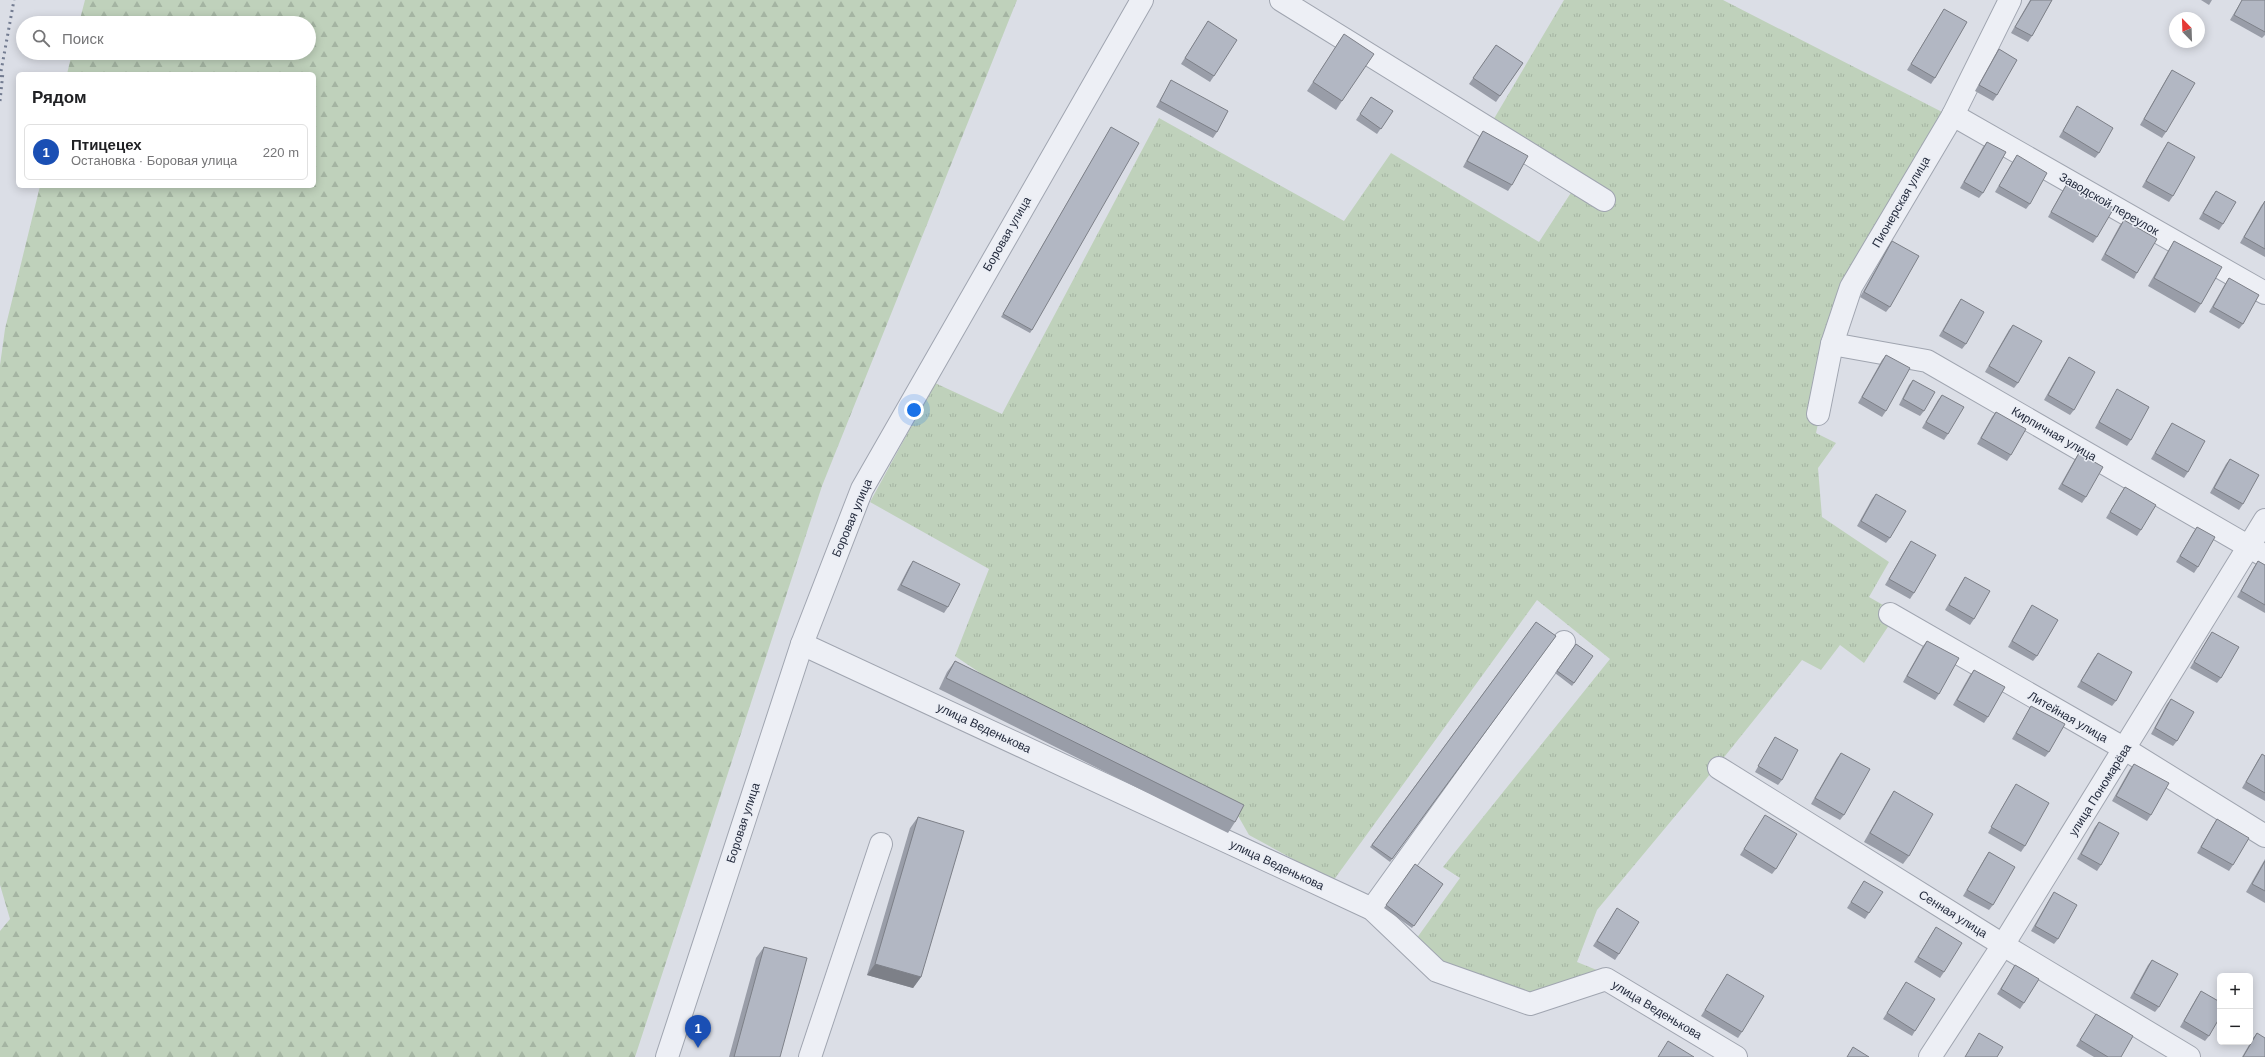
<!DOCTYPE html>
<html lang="ru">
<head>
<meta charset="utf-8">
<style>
	:root { --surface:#fff; --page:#f6f6f6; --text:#202124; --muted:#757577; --line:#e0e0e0; --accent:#d53641 }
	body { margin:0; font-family:Helvetica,sans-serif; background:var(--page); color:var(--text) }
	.controls { position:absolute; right:12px; bottom:12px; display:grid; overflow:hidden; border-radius:6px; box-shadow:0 2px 10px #0003 }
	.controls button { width:36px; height:36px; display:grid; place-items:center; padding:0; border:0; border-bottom:1px solid var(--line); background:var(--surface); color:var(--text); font:20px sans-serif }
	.compass { position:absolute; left:2169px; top:12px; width:36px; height:36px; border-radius:50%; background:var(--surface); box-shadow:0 2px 10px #0003; rotate:337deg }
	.you { position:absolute; left:914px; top:410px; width:14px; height:14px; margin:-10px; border:3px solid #fff; border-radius:50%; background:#1a73e8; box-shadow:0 0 0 6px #1a73e833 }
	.badge { display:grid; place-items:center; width:26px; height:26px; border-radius:50%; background:var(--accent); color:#fff; font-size:13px; font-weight:700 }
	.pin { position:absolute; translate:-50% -33px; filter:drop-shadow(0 1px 2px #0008) }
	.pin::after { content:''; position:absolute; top:21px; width:14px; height:12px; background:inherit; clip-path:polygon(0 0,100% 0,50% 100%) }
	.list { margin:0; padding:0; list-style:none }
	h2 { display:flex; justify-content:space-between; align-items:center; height:52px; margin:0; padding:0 16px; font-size:17px }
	h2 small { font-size:13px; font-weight:400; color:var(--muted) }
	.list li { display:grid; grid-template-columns:26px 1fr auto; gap:12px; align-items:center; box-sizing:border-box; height:56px; margin:0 8px 8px; padding:0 8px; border:1px solid var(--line); border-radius:6px }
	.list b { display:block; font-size:15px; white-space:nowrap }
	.list p { margin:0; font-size:13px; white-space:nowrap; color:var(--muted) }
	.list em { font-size:13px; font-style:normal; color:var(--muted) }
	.icon { flex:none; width:22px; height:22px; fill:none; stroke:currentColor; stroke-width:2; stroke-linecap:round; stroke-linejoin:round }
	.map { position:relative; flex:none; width:2265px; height:1057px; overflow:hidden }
	.search { position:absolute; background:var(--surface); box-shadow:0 2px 10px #0003; left:16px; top:16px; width:300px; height:44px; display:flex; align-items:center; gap:10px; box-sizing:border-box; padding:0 14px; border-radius:22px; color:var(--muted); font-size:15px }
	.panel { position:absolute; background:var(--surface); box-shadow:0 2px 10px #0003; left:16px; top:72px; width:300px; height:116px; border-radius:6px }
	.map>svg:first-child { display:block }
</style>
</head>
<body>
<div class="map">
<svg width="2265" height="1057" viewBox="0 0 2265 1057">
	<defs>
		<pattern id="grass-tufts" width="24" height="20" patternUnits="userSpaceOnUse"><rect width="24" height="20" fill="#bfd1bb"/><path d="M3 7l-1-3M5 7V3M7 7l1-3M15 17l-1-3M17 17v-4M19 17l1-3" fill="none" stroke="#a4b4a2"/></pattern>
		<pattern id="forest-firs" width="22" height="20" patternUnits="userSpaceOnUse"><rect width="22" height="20" fill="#bfd1bb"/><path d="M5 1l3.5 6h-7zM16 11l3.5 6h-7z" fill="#a4b4a2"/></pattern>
	</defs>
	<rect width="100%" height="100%" fill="#dbdee6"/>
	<path fill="url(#grass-tufts)" d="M1564 0H1723L1948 115 1848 282 1816 433 1836 443 1818 468 1822 517 1889 562 1869 597 1897 613 1864 663 1840 645 1821 670 1802 660 1721 761 1597 910 1577 962 1609 975 1529 999 1443 967 1414 942 1460 878 1443 867 1610 659 1537 600 1333 881 1249 835 1233 807 1044 716 955 656 989 569 870 502 935 383 1002 414 1159 118 1344 221 1391 153 1539 242 1576 185 1492 122Z"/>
	<path fill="url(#forest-firs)" d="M85 0H1017L822 486 635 1057H0V931L10 919 0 885V365L5 329 40 186H314V74H67L72 53H309V23H79Z"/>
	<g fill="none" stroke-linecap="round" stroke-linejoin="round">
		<g stroke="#a0a5b0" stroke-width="24">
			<g id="minor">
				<path d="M1281 0 1604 200"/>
				<path d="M1953 115 2265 293"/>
				<path d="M1832 344 1927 361 2265 556"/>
				<path d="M1818 414 1832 344 1851 287 1953 115 2010 0"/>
				<path d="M1890 614 2125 749 2265 836"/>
				<path d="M802 644 1372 909 1437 971 1530 1004 1606 979 1736 1057"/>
				<path d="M1719 768 2003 945 2189 1057"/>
				<path d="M1372 909 1564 642"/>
				<path d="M667 1057 802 644 862 489 1142 0"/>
				<path d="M810 1057 881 844"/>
				<path d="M1930 1057 2003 945 2265 520"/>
			</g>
		</g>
		<use href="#minor" stroke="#edeff5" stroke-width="22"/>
		<g stroke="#737c91" stroke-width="3" stroke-dasharray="2 4" stroke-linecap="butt">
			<path d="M0 77 14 0"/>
			<path d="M0 101 3 72"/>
		</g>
	</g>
	<g fill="#999da8">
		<path d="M2030 0H2052L2032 36 2028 42 2011 33Z"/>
		<path d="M2201 0H2212L2209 5Z"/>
		<path d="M2242 0H2265V35L2262 38 2230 20Z"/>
		<path d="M1944 9 1935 78 1931 84 1907 70Z"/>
		<path d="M1208 21 1214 76 1210 82 1181 64Z"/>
		<path d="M1344 34 1342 101 1336 110 1307 91Z"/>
		<path d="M1496 45 1523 63 1496 102 1469 84Z"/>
		<path d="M1999 49 1997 95 1993 101 1975 91 1995 55Z"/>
		<path d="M2172 70 2166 132 2162 138 2140 125 2168 76Z"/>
		<path d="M1171 80 1217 132 1213 138 1156 107 1168 86Z"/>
		<path d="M1371 97 1393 111 1377 134 1356 120Z"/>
		<path d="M2077 106 2099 153 2095 158 2059 137Z"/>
		<path d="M1111 127 1032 330 1030 333 1001 317Z"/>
		<path d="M1483 131 1512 185 1508 191 1463 167 1479 137Z"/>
		<path d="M1987 142 1983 193 1979 198 1960 188 1983 147Z"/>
		<path d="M2168 142 2173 196 2169 202 2142 187 2164 148Z"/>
		<path d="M2017 155 2030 204 2026 209 1995 192 2013 161Z"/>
		<path d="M2068 182 2097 237 2093 243 2048 217 2064 188Z"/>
		<path d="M2216 191 2223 224 2219 230 2199 219 2212 196Z"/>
		<path d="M2265 201V257L2240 243 2261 206Z"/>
		<path d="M2124 220 2137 273 2134 279 2101 260 2120 225Z"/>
		<path d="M1892 241 1890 307 1886 312 1860 297 1888 247Z"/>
		<path d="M2174 241 2201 304 2195 313 2148 286 2169 249Z"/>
		<path d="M2229 278 2243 324 2239 329 2209 312 2225 284Z"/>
		<path d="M1961 299 1966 344 1962 349 1939 336 1957 305Z"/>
		<path d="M2013 325 2018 383 2014 388 1985 372 2009 330Z"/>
		<path d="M1886 355V411L1882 417 1858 403 1882 360Z"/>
		<path d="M2069 357 2074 410 2070 415 2044 400 2065 363Z"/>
		<path d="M1913 380 1924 411 1920 416 1899 405 1909 385Z"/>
		<path d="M2117 389 2131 440 2127 446 2095 428 2114 395Z"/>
		<path d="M1942 395 1948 434 1944 440 1922 428 1938 400Z"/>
		<path d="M1996 412 2011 455 2007 461 1977 444 1992 417Z"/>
		<path d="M2172 423 2188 472 2184 478 2151 459 2169 428Z"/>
		<path d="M2079 453 2086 497 2082 503 2058 489 2075 459Z"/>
		<path d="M2230 459 2243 504 2239 510 2210 493 2226 464Z"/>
		<path d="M2125 487 2141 530 2137 536 2106 518 2121 493Z"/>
		<path d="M1876 494 1890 538 1886 543 1857 526 1872 499Z"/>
		<path d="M2197 527 2198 567 2194 573 2176 562 2193 533Z"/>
		<path d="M1911 541 1914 593 1910 599 1885 585 1907 547Z"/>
		<path d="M913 561 948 607 944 613 897 590 909 567Z"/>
		<path d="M2258 561 2265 565V613L2237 597 2254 567Z"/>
		<path d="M1965 577 1974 619 1970 625 1945 610 1961 583Z"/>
		<path d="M2032 605 2037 656 2033 661 2008 647 2028 611Z"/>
		<path d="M1536 622 1556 636 1390 862 1370 847Z"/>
		<path d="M2212 632 2221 678 2217 683 2190 668 2208 638Z"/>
		<path d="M1927 641 1939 694 1935 700 1903 682 1923 646Z"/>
		<path d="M1576 644 1593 656 1572 686 1555 673Z"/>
		<path d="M2098 653 2116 701 2112 706 2077 687 2094 658Z"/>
		<path d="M955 661 1235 822 1228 833 939 689 947 672Z"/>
		<path d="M1974 670 1988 717 1984 723 1953 705 1970 675Z"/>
		<path d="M2171 699 2177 741 2173 746 2151 734 2167 704Z"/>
		<path d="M2031 706 2049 752 2045 757 2012 739Z"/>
		<path d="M1775 737 1782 780 1778 785 1755 772 1772 742Z"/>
		<path d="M1841 753 1844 815 1840 820 1811 804 1837 758Z"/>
		<path d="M2262 754 2265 756V801L2242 788 2258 760Z"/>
		<path d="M2134 764 2151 815 2147 821 2112 801 2130 769Z"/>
		<path d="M2016 784 2025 846 2021 852 1988 833 2012 790Z"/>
		<path d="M1894 791 1909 856 1903 864 1864 842 1888 800Z"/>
		<path d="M1765 815 1776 869 1772 874 1740 855Z"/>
		<path d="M918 817 921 977 913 988 867 975 910 828Z"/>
		<path d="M2217 819 2233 865 2229 871 2197 853 2213 825Z"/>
		<path d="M2099 822 2101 865 2097 871 2077 859 2095 827Z"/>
		<path d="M1989 852 1993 905 1989 910 1963 896 1985 858Z"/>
		<path d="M2265 859V903L2246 892Z"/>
		<path d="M1415 864 1443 884 1412 928 1384 908Z"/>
		<path d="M1864 881 1869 913 1865 919 1847 908Z"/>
		<path d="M2054 892 2058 939 2054 944 2031 931 2050 898Z"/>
		<path d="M1617 908 1619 954 1615 960 1593 946Z"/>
		<path d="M1936 927 1944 972 1940 978 1914 962Z"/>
		<path d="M764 947 780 1057H729L756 958Z"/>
		<path d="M2152 960 2159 1007 2155 1012 2130 998 2148 965Z"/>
		<path d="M2015 965 2024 1003 2020 1009 1997 994Z"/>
		<path d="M1727 974 1742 1032 1738 1038 1701 1016Z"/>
		<path d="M1906 982 1915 1031 1912 1036 1883 1019Z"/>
		<path d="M2201 991 2209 1036 2205 1041 2180 1027 2197 997Z"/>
		<path d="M2096 1014 2121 1057H2094L2076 1046Z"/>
		<path d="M2257 1033 2265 1057H2242L2253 1038Z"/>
	</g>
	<path fill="#7d8088" d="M875 964 921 977 913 988 867 975Z"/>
	<g fill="#b2b7c3" stroke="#7d8088">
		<path d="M2031 0H2052L2032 36 2015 27Z"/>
		<path d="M2242 0H2265V32L2234 15Z"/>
		<path d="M1944 9 1967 22 1935 78 1911 64Z"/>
		<path d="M1208 21 1237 40 1214 76 1185 58Z"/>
		<path d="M1344 34 1374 54 1342 101 1313 82Z"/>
		<path d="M1496 45 1523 63 1500 96 1473 78Z"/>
		<path d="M1999 49 2017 60 1997 95 1979 85Z"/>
		<path d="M2172 70 2195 83 2166 132 2144 119Z"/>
		<path d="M1171 80 1228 111 1217 132 1160 101Z"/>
		<path d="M1371 97 1393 111 1381 129 1360 114Z"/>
		<path d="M2077 106 2113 128 2099 153 2063 131Z"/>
		<path d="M1111 127 1139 143 1032 330 1003 314Z"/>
		<path d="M1483 131 1528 156 1512 185 1467 161Z"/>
		<path d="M1987 142 2006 152 1983 193 1964 182Z"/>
		<path d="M2168 142 2195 157 2173 196 2146 181Z"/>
		<path d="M2017 155 2047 173 2030 204 1999 186Z"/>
		<path d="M2068 182 2114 208 2097 237 2051 212Z"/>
		<path d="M2216 191 2236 202 2223 224 2203 213Z"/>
		<path d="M2265 201V249L2244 237Z"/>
		<path d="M2124 220 2157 239 2137 273 2105 254Z"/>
		<path d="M1892 241 1919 256 1890 307 1864 292Z"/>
		<path d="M2174 241 2222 267 2201 304 2154 278Z"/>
		<path d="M2229 278 2259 295 2243 324 2213 307Z"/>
		<path d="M1961 299 1984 312 1966 344 1943 331Z"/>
		<path d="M2013 325 2042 341 2018 383 1989 366Z"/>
		<path d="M1886 355 1910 368 1886 411 1862 397Z"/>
		<path d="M2069 357 2095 372 2074 410 2048 395Z"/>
		<path d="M1913 380 1935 392 1924 411 1903 399Z"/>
		<path d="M2117 389 2149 407 2131 440 2099 422Z"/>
		<path d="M1942 395 1964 407 1948 434 1926 422Z"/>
		<path d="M1996 412 2026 429 2011 455 1981 438Z"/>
		<path d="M2172 423 2205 441 2188 472 2155 453Z"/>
		<path d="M2079 453 2103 467 2086 497 2062 484Z"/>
		<path d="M2230 459 2259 475 2243 504 2214 488Z"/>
		<path d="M2125 487 2156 505 2141 530 2110 512Z"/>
		<path d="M1876 494 1906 511 1890 538 1861 521Z"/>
		<path d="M2197 527 2215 537 2198 567 2180 556Z"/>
		<path d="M1911 541 1936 555 1914 593 1889 579Z"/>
		<path d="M913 561 960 584 948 607 901 585Z"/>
		<path d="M2258 561 2265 565V605L2241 591Z"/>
		<path d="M1965 577 1990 591 1974 619 1949 605Z"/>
		<path d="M2032 605 2058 620 2037 656 2012 641Z"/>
		<path d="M1536 622 1556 636 1392 859 1372 845Z"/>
		<path d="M2212 632 2239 647 2221 678 2194 662Z"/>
		<path d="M1927 641 1959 658 1939 694 1907 676Z"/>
		<path d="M1576 644 1593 656 1574 683 1557 671Z"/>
		<path d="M2098 653 2132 672 2116 701 2081 681Z"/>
		<path d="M955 661 1244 805 1235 822 946 678Z"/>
		<path d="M1974 670 2005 687 1988 717 1957 700Z"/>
		<path d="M2171 699 2194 712 2177 741 2155 728Z"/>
		<path d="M2031 706 2065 724 2049 752 2016 733Z"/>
		<path d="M1775 737 1798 750 1782 780 1758 766Z"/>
		<path d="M1841 753 1870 769 1844 815 1815 798Z"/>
		<path d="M2262 754 2265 756V793L2246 782Z"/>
		<path d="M2134 764 2169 783 2151 815 2116 796Z"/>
		<path d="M2016 784 2049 803 2025 846 1991 827Z"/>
		<path d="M1894 791 1933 814 1909 856 1870 833Z"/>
		<path d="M1765 815 1797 834 1776 869 1744 849Z"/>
		<path d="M918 817 964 831 921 977 875 964Z"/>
		<path d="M2217 819 2249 838 2233 865 2201 847Z"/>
		<path d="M2099 822 2119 833 2101 865 2081 854Z"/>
		<path d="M1989 852 2015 867 1993 905 1967 890Z"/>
		<path d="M2265 861V891L2252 884Z"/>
		<path d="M1415 864 1443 884 1414 926 1386 905Z"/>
		<path d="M1864 881 1883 892 1869 913 1851 902Z"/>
		<path d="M2054 892 2077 905 2058 939 2035 926Z"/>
		<path d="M1617 908 1639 922 1619 954 1597 941Z"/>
		<path d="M1936 927 1962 943 1944 972 1918 957Z"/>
		<path d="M764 947 807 958 780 1057H734Z"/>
		<path d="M2152 960 2178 974 2159 1007 2134 993Z"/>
		<path d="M2015 965 2039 979 2024 1003 2001 989Z"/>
		<path d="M1727 974 1764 996 1742 1032 1705 1010Z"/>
		<path d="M1906 982 1935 999 1915 1031 1887 1013Z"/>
		<path d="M2201 991 2220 1002V1017L2209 1036 2184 1021Z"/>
		<path d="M2096 1014 2133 1036 2121 1057H2108L2080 1040Z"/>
		<path d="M1979 1033 2003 1047 1997 1057H1965Z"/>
		<path d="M2257 1033 2265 1038V1057H2243Z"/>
		<path d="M1668 1041 1694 1057H1658Z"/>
		<path d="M1853 1047 1869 1057H1847Z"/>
	</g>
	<g text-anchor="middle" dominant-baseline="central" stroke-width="3" stroke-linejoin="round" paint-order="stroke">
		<g font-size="12" fill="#242b3d" stroke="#eaedf4">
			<text transform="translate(1901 202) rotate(-60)">Пионерская улица</text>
			<text transform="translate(2109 204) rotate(30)">Заводской переулок</text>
			<text transform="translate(1007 234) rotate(-60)">Боровая улица</text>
			<text transform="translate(2054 434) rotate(30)">Кирпичная улица</text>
			<text transform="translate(852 518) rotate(-67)">Боровая улица</text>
			<text transform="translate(2068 717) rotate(30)">Литейная улица</text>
			<text transform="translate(984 728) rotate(25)">улица Веденькова</text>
			<text transform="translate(2100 790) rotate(-58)">улица Пономарёва</text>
			<text transform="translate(743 823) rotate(-72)">Боровая улица</text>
			<text transform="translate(1277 865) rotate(25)">улица Веденькова</text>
			<text transform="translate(1953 914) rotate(32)">Сенная улица</text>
			<text transform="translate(1657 1010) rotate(31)">улица Веденькова</text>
		</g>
	</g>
</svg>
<div class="controls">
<button>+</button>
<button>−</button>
</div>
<svg class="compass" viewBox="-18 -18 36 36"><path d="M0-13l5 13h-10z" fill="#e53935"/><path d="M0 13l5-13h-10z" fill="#757577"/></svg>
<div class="you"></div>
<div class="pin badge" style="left:698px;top:1048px;background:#1a4fb4">1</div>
<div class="search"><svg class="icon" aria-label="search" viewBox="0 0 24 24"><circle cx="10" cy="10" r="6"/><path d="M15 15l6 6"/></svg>Поиск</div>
<section class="panel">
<h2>Рядом<small></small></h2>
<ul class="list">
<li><span class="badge" style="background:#1a4fb4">1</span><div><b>Птицецех</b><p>Остановка · Боровая улица</p></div><em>220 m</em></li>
</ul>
</section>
</div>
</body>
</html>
